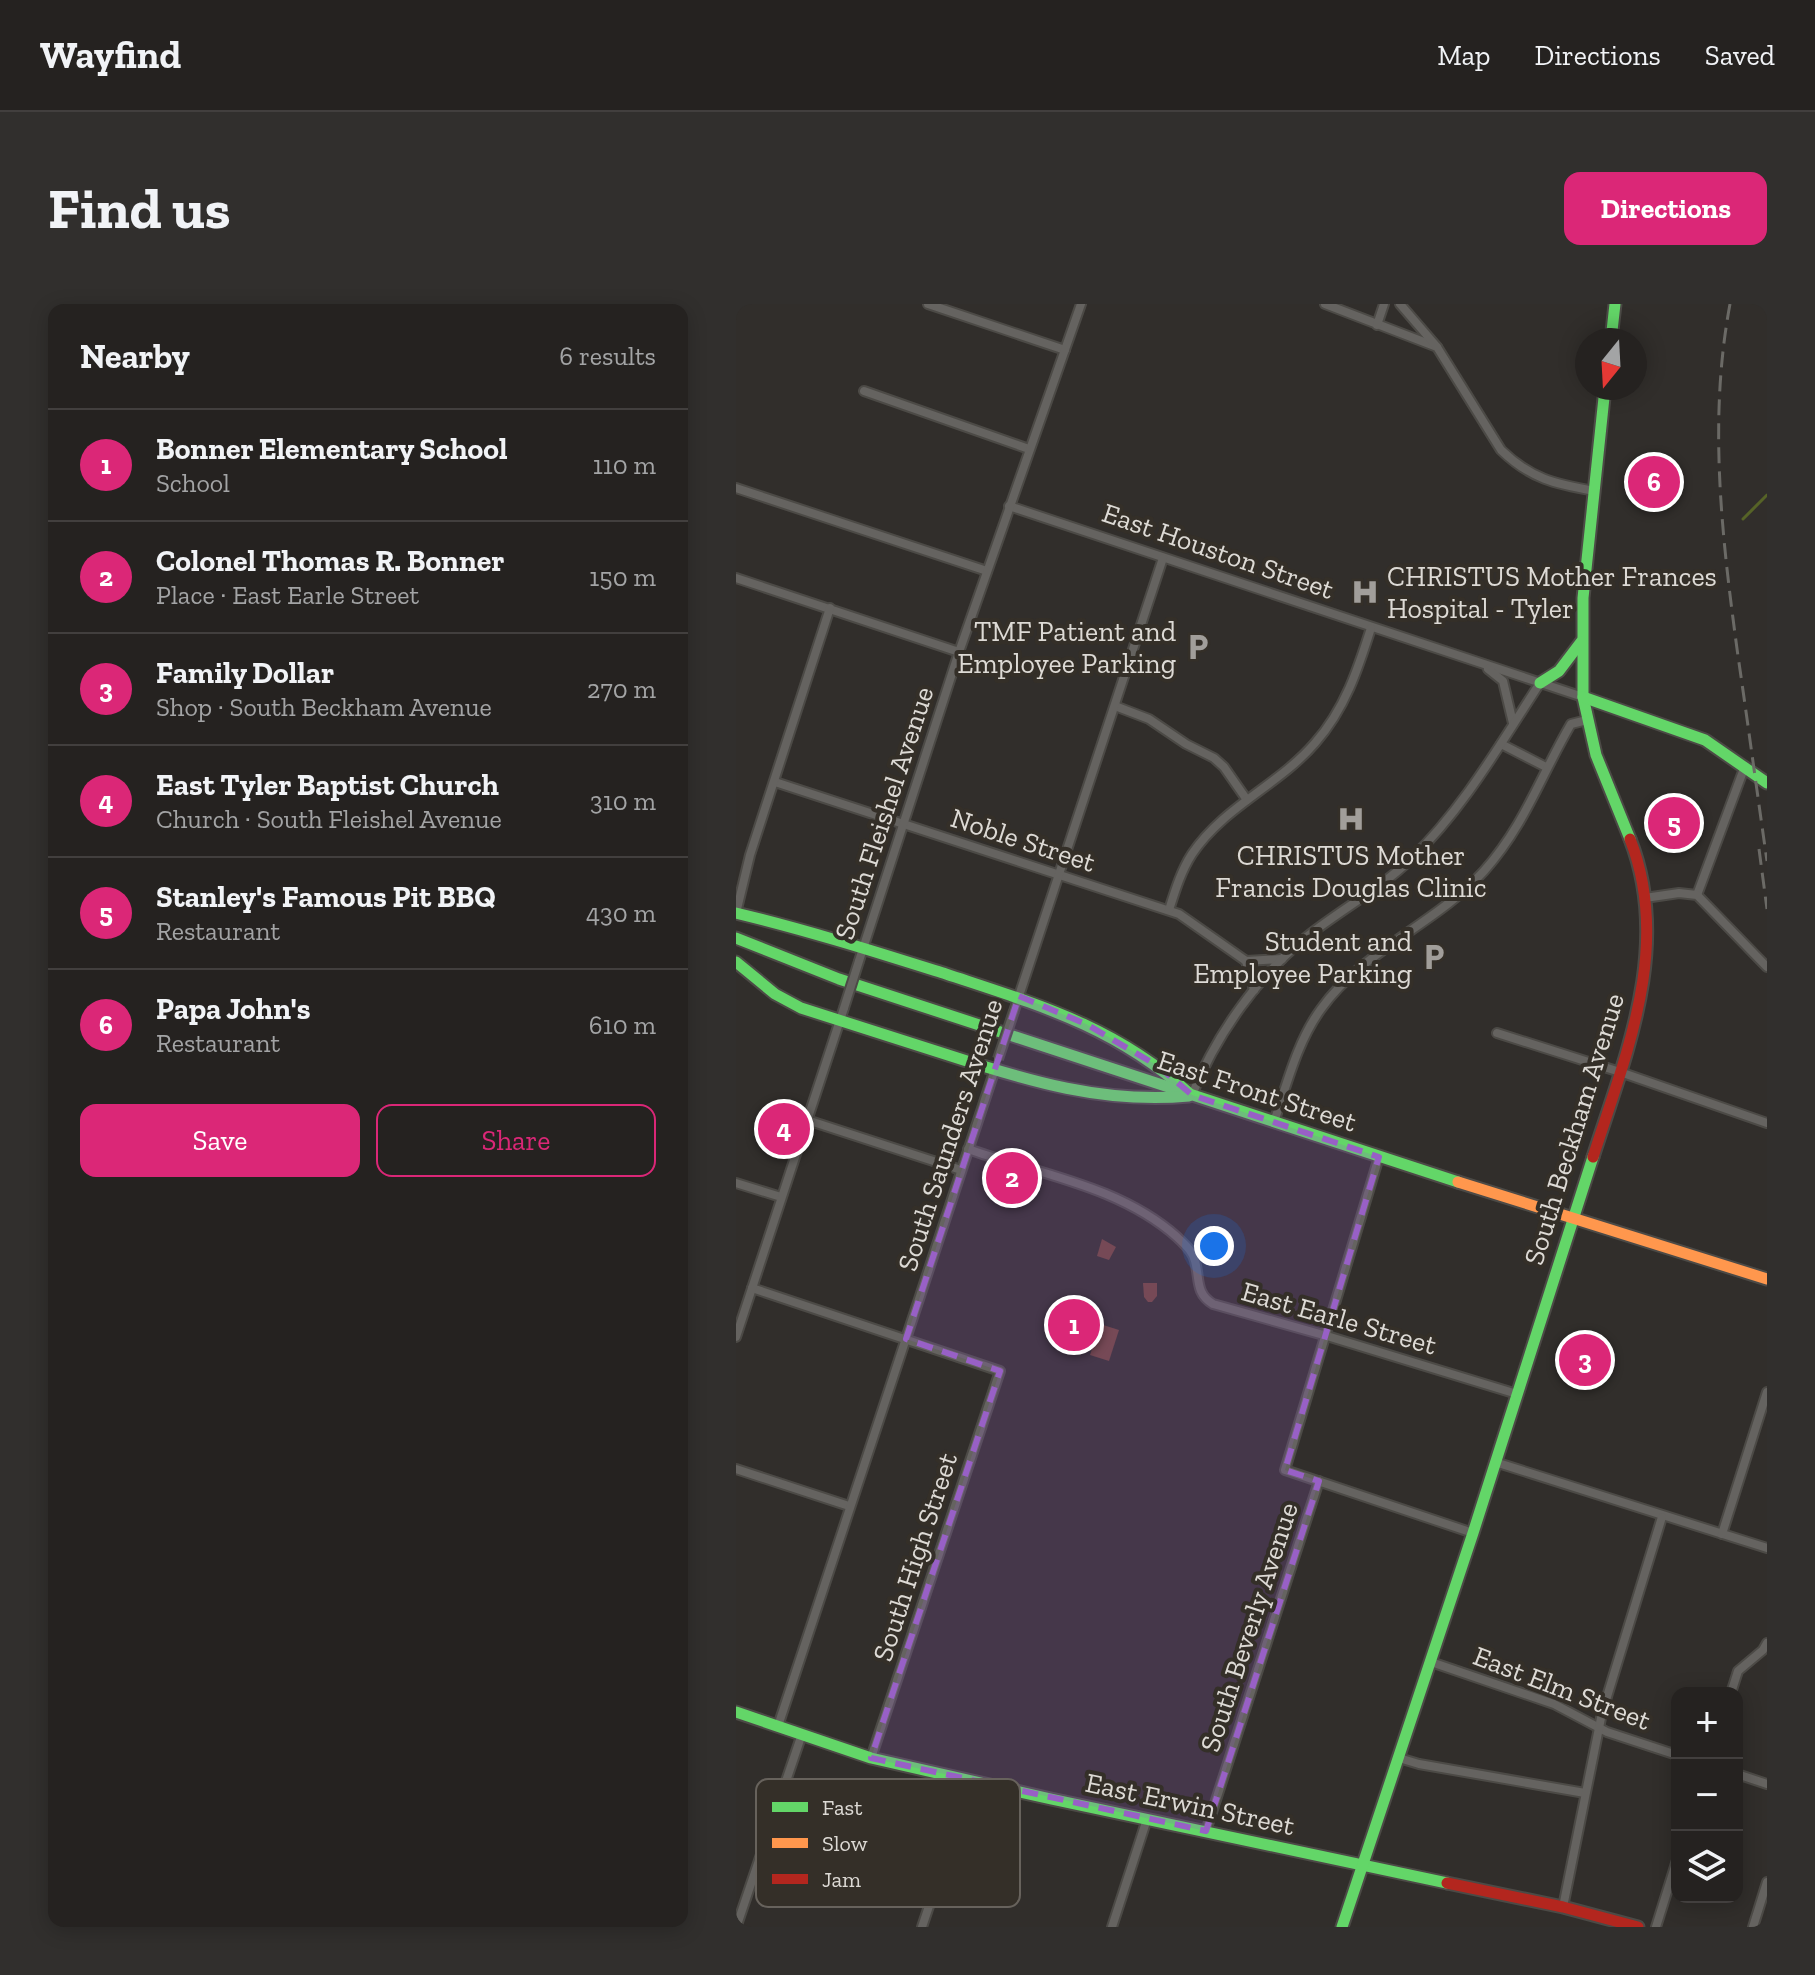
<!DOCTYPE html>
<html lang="en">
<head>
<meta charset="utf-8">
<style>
	:root { --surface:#252220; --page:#312f2d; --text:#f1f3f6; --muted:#a3a4a5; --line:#423f3e; --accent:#db2777 }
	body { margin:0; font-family:"Zilla Slab",serif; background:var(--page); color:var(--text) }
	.controls { position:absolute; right:24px; bottom:24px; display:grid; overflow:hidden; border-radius:16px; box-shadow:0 4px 20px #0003 }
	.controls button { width:72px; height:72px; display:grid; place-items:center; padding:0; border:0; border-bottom:2px solid var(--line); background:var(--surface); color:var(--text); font:40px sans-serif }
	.compass { position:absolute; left:839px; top:24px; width:72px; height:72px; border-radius:50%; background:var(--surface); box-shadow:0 4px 20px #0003; rotate:198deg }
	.you { position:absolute; left:478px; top:942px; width:28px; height:28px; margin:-20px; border:6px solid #fff; border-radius:50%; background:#1a73e8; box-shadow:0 0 0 12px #1a73e833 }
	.badge { display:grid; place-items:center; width:52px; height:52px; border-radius:50%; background:var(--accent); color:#fff; font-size:26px; font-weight:700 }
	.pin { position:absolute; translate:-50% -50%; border:4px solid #fff; box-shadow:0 2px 8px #0006 }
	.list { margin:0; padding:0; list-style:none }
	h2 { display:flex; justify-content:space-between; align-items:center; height:104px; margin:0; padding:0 32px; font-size:34px }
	h2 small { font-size:26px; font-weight:400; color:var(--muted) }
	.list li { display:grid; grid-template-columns:52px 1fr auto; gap:24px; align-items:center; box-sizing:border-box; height:112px; padding:0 32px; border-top:2px solid var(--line) }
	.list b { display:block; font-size:30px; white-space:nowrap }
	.list p { margin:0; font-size:26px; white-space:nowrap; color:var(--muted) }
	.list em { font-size:26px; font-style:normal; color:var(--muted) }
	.actions { display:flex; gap:16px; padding:24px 32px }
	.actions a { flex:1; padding:18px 0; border:2px solid var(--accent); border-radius:16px; text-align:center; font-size:28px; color:var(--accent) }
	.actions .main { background:var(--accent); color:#fff }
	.icon { flex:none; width:44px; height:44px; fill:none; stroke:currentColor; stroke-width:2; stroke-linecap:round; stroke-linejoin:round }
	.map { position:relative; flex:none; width:1031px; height:1623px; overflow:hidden; border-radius:16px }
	header { display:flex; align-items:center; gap:48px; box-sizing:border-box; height:112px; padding:0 40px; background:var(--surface); border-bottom:2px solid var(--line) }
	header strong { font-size:38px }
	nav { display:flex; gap:44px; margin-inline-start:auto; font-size:28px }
	.intro { display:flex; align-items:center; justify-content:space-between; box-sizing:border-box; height:192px; padding:0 48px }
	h1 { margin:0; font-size:56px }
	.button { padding:20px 36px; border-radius:16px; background:var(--accent); color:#fff; font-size:28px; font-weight:700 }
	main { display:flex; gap:48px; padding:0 48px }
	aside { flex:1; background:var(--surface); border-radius:16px; box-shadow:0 4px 20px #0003 }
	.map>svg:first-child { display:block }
</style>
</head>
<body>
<header>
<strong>Wayfind</strong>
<nav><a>Map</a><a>Directions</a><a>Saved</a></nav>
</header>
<div class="intro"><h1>Find us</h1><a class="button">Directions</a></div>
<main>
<aside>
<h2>Nearby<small>6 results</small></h2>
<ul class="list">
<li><span class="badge">1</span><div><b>Bonner Elementary School</b><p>School</p></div><em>110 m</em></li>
<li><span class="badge">2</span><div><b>Colonel Thomas R. Bonner</b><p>Place · East Earle Street</p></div><em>150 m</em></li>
<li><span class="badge">3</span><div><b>Family Dollar</b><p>Shop · South Beckham Avenue</p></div><em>270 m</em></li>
<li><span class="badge">4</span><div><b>East Tyler Baptist Church</b><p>Church · South Fleishel Avenue</p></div><em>310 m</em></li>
<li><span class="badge">5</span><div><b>Stanley's Famous Pit BBQ</b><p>Restaurant</p></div><em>430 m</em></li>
<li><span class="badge">6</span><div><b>Papa John's</b><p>Restaurant</p></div><em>610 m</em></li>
</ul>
<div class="actions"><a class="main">Save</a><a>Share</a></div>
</aside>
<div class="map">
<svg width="1031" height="1623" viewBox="0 0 1031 1623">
	<rect width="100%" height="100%" fill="#312e2b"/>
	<g fill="#6e443a">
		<path d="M366 935 380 943 373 956 361 952Z"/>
		<path d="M407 979H421V992L416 998H412L408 993Z"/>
		<path d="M364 1020 383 1026 373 1057 354 1051Z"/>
	</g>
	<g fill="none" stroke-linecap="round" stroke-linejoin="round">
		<path stroke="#566327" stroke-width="3" d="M1007 215 1031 191"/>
		<g stroke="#4c4a46" stroke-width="12">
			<g id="street">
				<path d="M192 0 329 46"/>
				<path d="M589 0 701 43 765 146C795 175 819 180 859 187"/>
				<path d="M664 0 701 43"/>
				<path d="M641 21 648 0"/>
				<path d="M128 87 293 145"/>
				<path d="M0 184 251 267"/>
				<path d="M273 202 847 393"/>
				<path d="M0 274 223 348"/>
				<path d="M752 365 767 377 777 419"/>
				<path d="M379 402 413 415 450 440 478 454 488 463 511 496"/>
				<path d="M765 440 810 463"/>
				<path d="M39 478 443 610 510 657 546 655"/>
				<path d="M961 591 1009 462"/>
				<path d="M909 594 943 589 961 591 1031 663"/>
				<path d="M433 606C439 587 445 567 456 550 487 503 543 481 579 439 609 405 622 365 635 324"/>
				<path d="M0 609 14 551 94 304"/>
				<path d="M123 657 223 348 345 0"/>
				<path d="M510 657 518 686"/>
				<path d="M278 707 427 254"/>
				<path d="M761 729 884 768 1031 819"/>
				<path d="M456 791C480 731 522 671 573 631 606 605 645 584 675 555 728 504 764 440 804 379"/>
				<path d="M71 816 225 866"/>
				<path d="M538 818C551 780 561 738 585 705 627 646 700 620 748 567 789 521 805 471 835 420L851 416"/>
				<path d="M232 845C302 870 384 882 441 933 448 940 457 947 459 957 464 975 459 989 477 1000L591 1032 781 1090"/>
				<path d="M643 853 549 1166 737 1229"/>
				<path d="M0 879 45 893"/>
				<path d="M16 984 264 1067 135 1454"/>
				<path d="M0 1033 108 704"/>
				<path d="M759 1158 1031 1244"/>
				<path d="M0 1165 113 1202"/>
				<path d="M986 1230 1031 1088"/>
				<path d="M695 1358 818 1400 871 1428 941 1451"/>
				<path d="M995 1389 1002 1367 1027 1346 1031 1339"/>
				<path d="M42 1422 260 762"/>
				<path d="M663 1454 683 1460 849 1489"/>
				<path d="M1001 1470 1031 1480"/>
				<path d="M470 1527 583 1177"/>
				<path d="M827 1603 866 1409 926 1213"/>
				<path d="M1 1621 66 1430"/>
				<path d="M186 1623 235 1477"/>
				<path d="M376 1623 411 1515"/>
				<path d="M920 1623 941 1556"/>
				<path d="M1017 1623 1031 1578"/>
			</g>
		</g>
		<g stroke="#4c4a46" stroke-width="15">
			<g id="fast">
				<path d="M875 36 879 0"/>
				<path d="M869 84 847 294V393L860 451 894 535"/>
				<path d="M804 379 823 367 845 338"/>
				<path d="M847 393 969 436 1031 479"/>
				<path d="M0 609C71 626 140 648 210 670 303 701 378 722 453 789"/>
				<path d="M0 634 103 675 722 878"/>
				<path d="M0 658 39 690 65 704C114 720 163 735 212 751 292 777 368 800 453 792"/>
				<path d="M0 1408 135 1454 315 1495 711 1579"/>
				<path d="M606 1623 737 1229 857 853"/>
			</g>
		</g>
		<g stroke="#4c4a46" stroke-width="15">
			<path id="slow" d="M722 878 1031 975"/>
		</g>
		<g stroke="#4c4a46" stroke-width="15">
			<g id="jam">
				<path d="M857 853C890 750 936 642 894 535"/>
				<path d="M711 1579 827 1603 902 1623"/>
			</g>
		</g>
		<use href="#street" stroke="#656360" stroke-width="8"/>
		<use href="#fast" stroke="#63d668" stroke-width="11"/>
		<use href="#slow" stroke="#ff974d" stroke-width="11"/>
		<use href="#jam" stroke="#b3261e" stroke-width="11"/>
		<g stroke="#6b6a66" stroke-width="3" stroke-dasharray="16 8" stroke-linecap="butt">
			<path d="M994 0C972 117 986 235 1002 352 1012 420 1021 488 1031 557"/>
			<path d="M1023 545 1031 605"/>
		</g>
		<g stroke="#4c4a46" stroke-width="12" stroke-linecap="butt">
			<g id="street-bridge">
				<path d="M108 704 123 657"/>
				<path d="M262 755 278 707"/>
			</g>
		</g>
		<use href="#street-bridge" stroke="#656360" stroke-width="8"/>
	</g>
	<path fill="#9860c6" fill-opacity="0.2" stroke="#9860c6" stroke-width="6" stroke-dasharray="16 10" stroke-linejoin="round" d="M283 692 350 720 422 762 456 791 643 853 549 1166 583 1177 470 1527 135 1454 264 1067 170 1035Z"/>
	<defs>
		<g id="hospital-bare" transform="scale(2.16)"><path d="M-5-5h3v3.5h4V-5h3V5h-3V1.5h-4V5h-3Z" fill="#a19e9a" stroke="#342f28" stroke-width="2.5" paint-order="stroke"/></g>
		<g id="parking-bare" transform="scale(2.16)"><path d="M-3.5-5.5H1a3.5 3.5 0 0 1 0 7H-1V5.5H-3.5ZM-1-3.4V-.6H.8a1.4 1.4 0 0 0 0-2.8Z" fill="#a19e9a" stroke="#342f28" stroke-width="2.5" paint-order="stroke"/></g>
	</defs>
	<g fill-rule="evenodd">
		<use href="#hospital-bare" x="629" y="288"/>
		<use href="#parking-bare" x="462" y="343"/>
		<use href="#hospital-bare" x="615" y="515"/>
		<use href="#parking-bare" x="698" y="653"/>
	</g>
	<g text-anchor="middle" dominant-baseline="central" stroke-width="8" stroke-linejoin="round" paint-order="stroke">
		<g font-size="28" fill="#dddad5" stroke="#342f28">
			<text transform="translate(482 247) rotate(19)">East Houston Street</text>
			<text transform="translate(148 509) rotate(-72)">South Fleishel Avenue</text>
			<text transform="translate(287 536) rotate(18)">Noble Street</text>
			<text transform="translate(521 787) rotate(18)">East Front Street</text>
			<text transform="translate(838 825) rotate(-73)">South Beckham Avenue</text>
			<text transform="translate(214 831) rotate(-72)">South Saunders Avenue</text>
			<text transform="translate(603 1014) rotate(16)">East Earle Street</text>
			<text transform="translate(179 1253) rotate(-72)">South High Street</text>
			<text transform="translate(513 1323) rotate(-72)">South Beverly Avenue</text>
			<text transform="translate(826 1384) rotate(21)">East Elm Street</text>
			<text transform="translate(454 1500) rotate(12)">East Erwin Street</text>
		</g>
		<g font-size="28" fill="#dddad5" stroke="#342f28" text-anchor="end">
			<text x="651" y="272" text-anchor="start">CHRISTUS Mother Frances<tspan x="651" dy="32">Hospital - Tyler</tspan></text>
			<text x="440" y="327">TMF Patient and<tspan x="440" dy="32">Employee Parking</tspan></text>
			<text x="615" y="551" text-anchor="middle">CHRISTUS Mother<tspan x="615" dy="32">Francis Douglas Clinic</tspan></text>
			<text x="676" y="637">Student and<tspan x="676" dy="32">Employee Parking</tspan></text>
		</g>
	</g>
	<rect x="20" y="1475" width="264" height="128" rx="12" fill="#342f28" stroke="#67625c" stroke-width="2"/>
	<rect x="36" y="1498" width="36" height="10" fill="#63d668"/>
	<rect x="36" y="1534" width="36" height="10" fill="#ff974d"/>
	<rect x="36" y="1570" width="36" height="10" fill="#b3261e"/>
	<g font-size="22" fill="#dddad5">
		<text x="86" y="1511">Fast</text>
		<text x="86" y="1547">Slow</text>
		<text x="86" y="1583">Jam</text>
	</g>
</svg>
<div class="controls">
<button>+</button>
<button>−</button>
<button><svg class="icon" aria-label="layers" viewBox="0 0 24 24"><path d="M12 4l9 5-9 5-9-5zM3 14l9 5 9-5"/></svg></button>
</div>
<svg class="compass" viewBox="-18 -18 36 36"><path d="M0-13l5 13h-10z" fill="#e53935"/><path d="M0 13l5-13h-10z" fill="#a3a4a5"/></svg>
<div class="you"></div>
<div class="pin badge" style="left:338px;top:1021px">1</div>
<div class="pin badge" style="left:276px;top:874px">2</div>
<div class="pin badge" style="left:849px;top:1056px">3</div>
<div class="pin badge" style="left:48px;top:825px">4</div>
<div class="pin badge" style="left:938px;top:519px">5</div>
<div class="pin badge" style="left:918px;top:178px">6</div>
</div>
</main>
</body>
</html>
